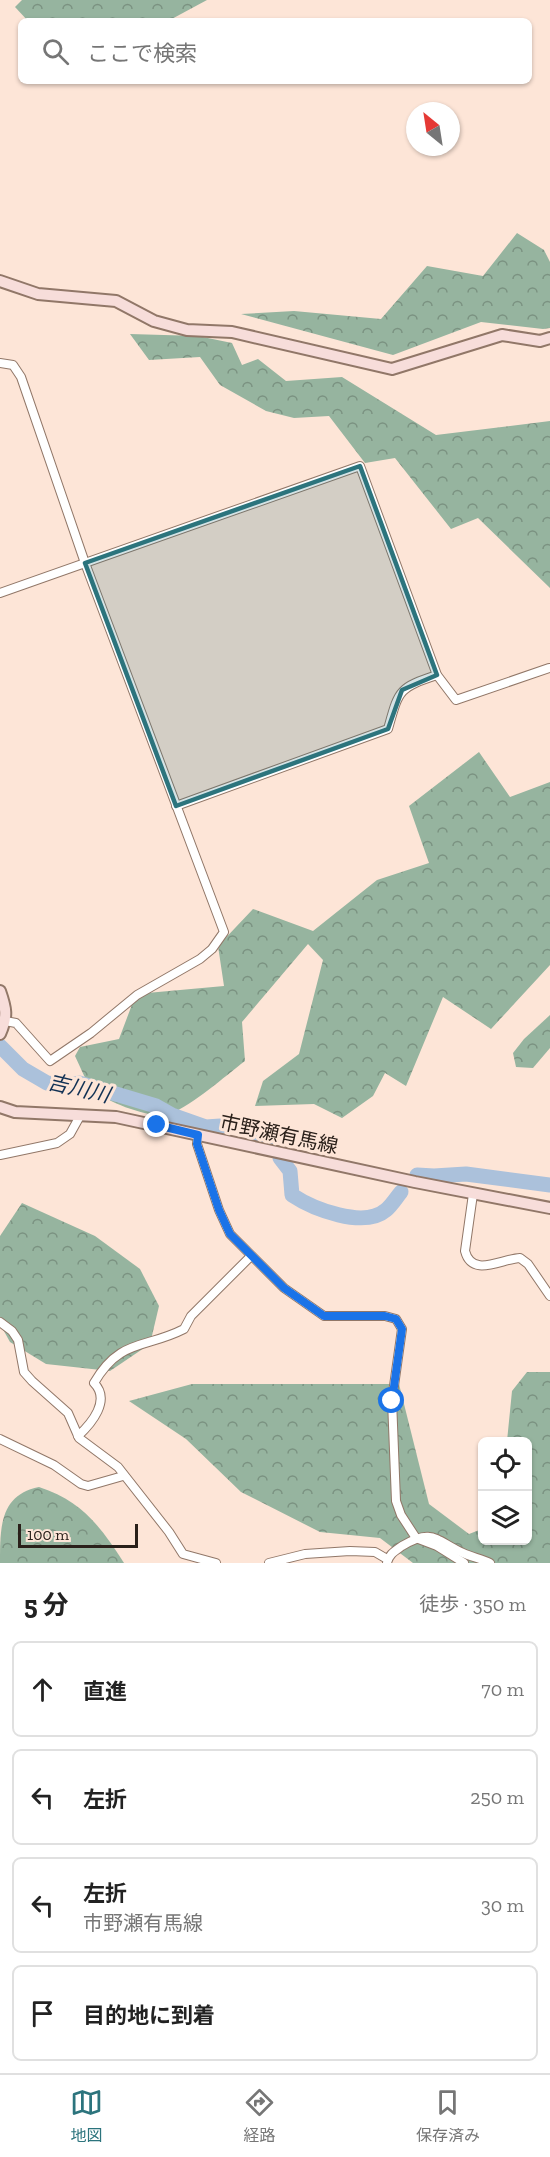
<!DOCTYPE html>
<html lang="ja">
<head>
<meta charset="utf-8">
<style>
	:root { --surface:#fff; --page:#f6f6f6; --text:#222; --muted:#767676; --line:#e0e0e0; --accent:#2c747d }
	body { margin:0; font-family:"Zilla Slab","Noto Sans JP",serif; background:var(--page); color:var(--text) }
	.controls { position:absolute; right:18px; bottom:18px; display:grid; overflow:hidden; border-radius:9px; box-shadow:0 2px 4px #0004 }
	.controls button { width:54px; height:54px; display:grid; place-items:center; padding:0; border:0; border-bottom:2px solid var(--line); background:var(--surface); color:var(--text); font:30px sans-serif }
	.compass { position:absolute; left:406px; top:102px; width:54px; height:54px; border-radius:50%; background:var(--surface); box-shadow:0 2px 4px #0004; rotate:330deg }
	.scale { position:absolute; left:18px; bottom:15px; width:120px; box-sizing:border-box; padding-left:6px; border:3px solid #2a201a; border-top:0; font-size:16px; line-height:21px; white-space:nowrap; color:#2a201a; -webkit-text-stroke:4px #fde5d7; paint-order:stroke }
	.stop { position:absolute; width:18px; height:18px; margin:-14px; border:4px solid #1a73e8; border-radius:50%; background:#fff }
	.stop.end { background:#1a73e8; border-color:#fff; box-shadow:0 2px 6px #0008 }
	.list { margin:0; padding:0; list-style:none }
	h2 { display:flex; justify-content:space-between; align-items:center; height:78px; margin:0; padding:0 24px; font-size:26px }
	h2 small { font-size:20px; font-weight:400; color:var(--muted) }
	.list li { display:grid; grid-template-columns:39px 1fr auto; gap:18px; align-items:center; box-sizing:border-box; height:96px; margin:0 12px 12px; padding:0 12px; border:2px solid var(--line); border-radius:9px }
	.list b { display:block; font-size:22px; white-space:nowrap }
	.list p { margin:0; font-size:20px; white-space:nowrap; color:var(--muted) }
	.list em { font-size:20px; font-style:normal; color:var(--muted) }
	.icon { flex:none; width:33px; height:33px; fill:none; stroke:currentColor; stroke-width:2; stroke-linecap:round; stroke-linejoin:round }
	.map { position:relative; flex:none; width:550px; height:1563px; overflow:hidden }
	.search { position:absolute; background:var(--surface); box-shadow:0 2px 4px #0004; left:18px; right:18px; top:18px; height:66px; display:flex; align-items:center; gap:15px; box-sizing:border-box; padding:0 21px; border-radius:9px; color:var(--muted); font-size:22px }
	.sheet { height:510px; background:var(--surface) }
	nav { display:flex; justify-content:space-around; align-items:center; box-sizing:border-box; height:84px; border-top:2px solid var(--line); background:var(--surface); font-size:16px; color:var(--muted) }
	nav a { display:grid; justify-items:center; gap:3px }
	nav .on { color:var(--accent) }
	.map>svg:first-child { display:block }
</style>
</head>
<body>
<div class="map">
<svg width="550" height="1563" viewBox="0 0 550 1563">
	<defs>
		<pattern id="forest-crowns" width="20" height="18" patternUnits="userSpaceOnUse" patternTransform="scale(1.5)"><rect width="20" height="18" fill="#96b49f"/><path d="M2 6a3 3 0 1 1 6 0M12 15a3 3 0 1 1 6 0" fill="none" stroke="#7b9281"/></pattern>
	</defs>
	<rect width="100%" height="100%" fill="#fde5d7"/>
	<g fill="url(#forest-crowns)">
		<path d="M22 0H207L168 21H28L15 7Z"/>
		<path d="M517 233 544 250 550 262V328L543 329 481 322 393 355 241 314 294 311 381 319 427 266 483 276Z"/>
		<path d="M130 334 198 336 232 343 242 365 258 359 286 381 342 377 436 435 550 421V588L478 518 451 529 395 458 365 463 329 416 294 418 266 411 220 385 200 357 149 360Z"/>
		<path d="M479 752 510 797 550 782V965L491 1029 443 997 406 1086 385 1073 373 1096 342 1118 314 1104 255 1106 263 1081 299 1054 323 960 308 944 242 1022 245 1061C224 1077 194 1104 170 1114 154 1120 109 1103 96 1092 86 1084 81 1068 75 1056L80 1047 119 1039 136 994 224 986 218 946 253 909 313 931 377 880 429 863 409 806Z"/>
		<path d="M550 1015V1048L533 1068 516 1067 513 1053 524 1039Z"/>
		<path d="M22 1203 95 1236 140 1269 159 1306 150 1344 110 1371 46 1364 10 1342 0 1324V1236Z"/>
		<path d="M527 1372H550V1563H413L380 1538 320 1532 241 1492 186 1439 129 1401 192 1384H399L429 1504 469 1534 482 1529V1540H528V1442L507 1441 512 1391Z"/>
		<path d="M39 1487C82 1501 101 1527 124 1563H0C0 1526 0 1495 39 1487Z"/>
	</g>
	<g fill="none" stroke-linecap="round" stroke-linejoin="round">
		<g stroke="#abc1db" stroke-width="15">
			<path d="M0 1046 23 1069 47 1083 65 1086 79 1083 156 1106 172 1115 206 1127 235 1125 249 1129 269 1145"/>
			<path d="M280 1158 290 1171 292 1195C313 1209 364 1229 386 1210 392 1205 396 1198 401 1192"/>
			<path d="M417 1175 434 1176 466 1174 550 1185"/>
		</g>
		<g stroke="#917768" stroke-width="10">
			<g id="street">
				<path d="M0 363 13 365 21 377 85 563 224 932 212 949 200 959 137 995 91 1033 50 1061 16 1023 5 1021"/>
				<path d="M0 593 360 466 437 675 456 700 549 668"/>
				<path d="M176 806 388 729C399 690 398 688 437 675"/>
				<path d="M198 1135 197 1144 219 1210 230 1234 284 1288 324 1316H385L396 1319 402 1329 392 1400 396 1501 401 1515 416 1538 437 1546 464 1563"/>
				<path d="M0 1155 57 1143 70 1134 80 1116"/>
				<path d="M473 1194 465 1251C472 1278 501 1259 520 1258L528 1264 550 1296"/>
				<path d="M0 1322 12 1331 18 1340 24 1372 32 1381 68 1413 79 1438 118 1467 169 1532 183 1554 216 1563"/>
				<path d="M78 1436C92 1423 111 1400 94 1383 120 1338 145 1349 184 1329L191 1316 251 1256"/>
				<path d="M0 1439 54 1465 81 1484 88 1486 123 1476"/>
				<path d="M269 1563 305 1554 350 1551 375 1552 387 1559"/>
				<path d="M387 1563C389 1554 395 1551 402 1546 433 1527 436 1541 463 1553 472 1557 482 1559 490 1563"/>
			</g>
		</g>
		<g stroke="#917768" stroke-width="14">
			<g id="secondary">
				<path d="M0 281 38 294 116 301 154 321 187 330 232 332 392 369 502 335 540 341 550 338"/>
				<path d="M0 991C6 1008 8 1016 0 1034"/>
				<path d="M0 1107 15 1112 116 1117 415 1182 550 1208"/>
			</g>
		</g>
		<use href="#street" stroke="#fff" stroke-width="8"/>
		<use href="#secondary" stroke="#f7ddda" stroke-width="10"/>
	</g>
	<g fill="none" stroke-linecap="round" stroke-linejoin="round">
		<path stroke="#1a73e8" stroke-width="8" d="M157 1125 198 1135 197 1144 219 1210 230 1234 284 1288 324 1316H385L396 1319 402 1329 392 1401"/>
	</g>
	<path fill="#2c747d" fill-opacity="0.2" stroke="#2c747d" stroke-width="4.5" stroke-linejoin="round" d="M360 466 437 675 402 690 388 729 176 806 85 563Z"/>
	<g text-anchor="middle" dominant-baseline="central" stroke-width="6" stroke-linejoin="round" paint-order="stroke">
		<g font-size="20" fill="#2a201a" stroke="#fde5d7">
			<text transform="translate(279 1134) rotate(12)">市野瀬有馬線</text>
		</g>
		<g font-size="21" font-style="italic" fill="#113154" stroke="#fde5d7">
			<text transform="translate(79 1088) rotate(13)">吉川川</text>
		</g>
	</g>
</svg>
<div class="controls">
<button><svg class="icon" aria-label="locate" viewBox="0 0 24 24"><circle cx="12" cy="12" r="6"/><path d="M12 2v4M12 18v4M2 12h4M18 12h4"/></svg></button>
<button><svg class="icon" aria-label="layers" viewBox="0 0 24 24"><path d="M12 4l9 5-9 5-9-5zM3 14l9 5 9-5"/></svg></button>
</div>
<svg class="compass" viewBox="-18 -18 36 36"><path d="M0-13l5 13h-10z" fill="#e53935"/><path d="M0 13l5-13h-10z" fill="#767676"/></svg>
<div class="scale">100 m</div>
<div class="stop" style="left:392px;top:1401px"></div>
<div class="stop end" style="left:157px;top:1125px"></div>
<div class="search"><svg class="icon" aria-label="search" viewBox="0 0 24 24"><circle cx="10" cy="10" r="6"/><path d="M15 15l6 6"/></svg>ここで検索</div>
</div>
<section class="sheet">
<h2>5 分<small>徒歩 · 350 m</small></h2>
<ul class="list">
<li><svg class="icon" aria-label="ahead" viewBox="0 0 24 24"><path d="M12 20V5M6 11l6-6 6 6"/></svg><div><b>直進</b></div><em>70 m</em></li>
<li><svg class="icon" aria-label="left" viewBox="0 0 24 24"><path d="M17 20v-9H6M10 6l-5 5 5 5"/></svg><div><b>左折</b></div><em>250 m</em></li>
<li><svg class="icon" aria-label="left" viewBox="0 0 24 24"><path d="M17 20v-9H6M10 6l-5 5 5 5"/></svg><div><b>左折</b><p>市野瀬有馬線</p></div><em>30 m</em></li>
<li><svg class="icon" aria-label="arrive" viewBox="0 0 24 24"><path d="M6 21V4h12l-3 4 3 4H6"/></svg><div><b>目的地に到着</b></div></li>
</ul>
</section>
<nav>
<a class="on"><svg class="icon" aria-label="map" viewBox="0 0 24 24"><path d="M3 6l6-2 6 2 6-2v14l-6 2-6-2-6 2zM9 4v14M15 6v14"/></svg>地図</a>
<a><svg class="icon" aria-label="directions" viewBox="0 0 24 24"><path d="M12 3l9 9-9 9-9-9zM9 14v-3h6M13 9l2 2-2 2"/></svg>経路</a>
<a><svg class="icon" aria-label="saved" viewBox="0 0 24 24"><path d="M7 4h10v16l-5-4-5 4z"/></svg>保存済み</a>
</nav>
</body>
</html>
